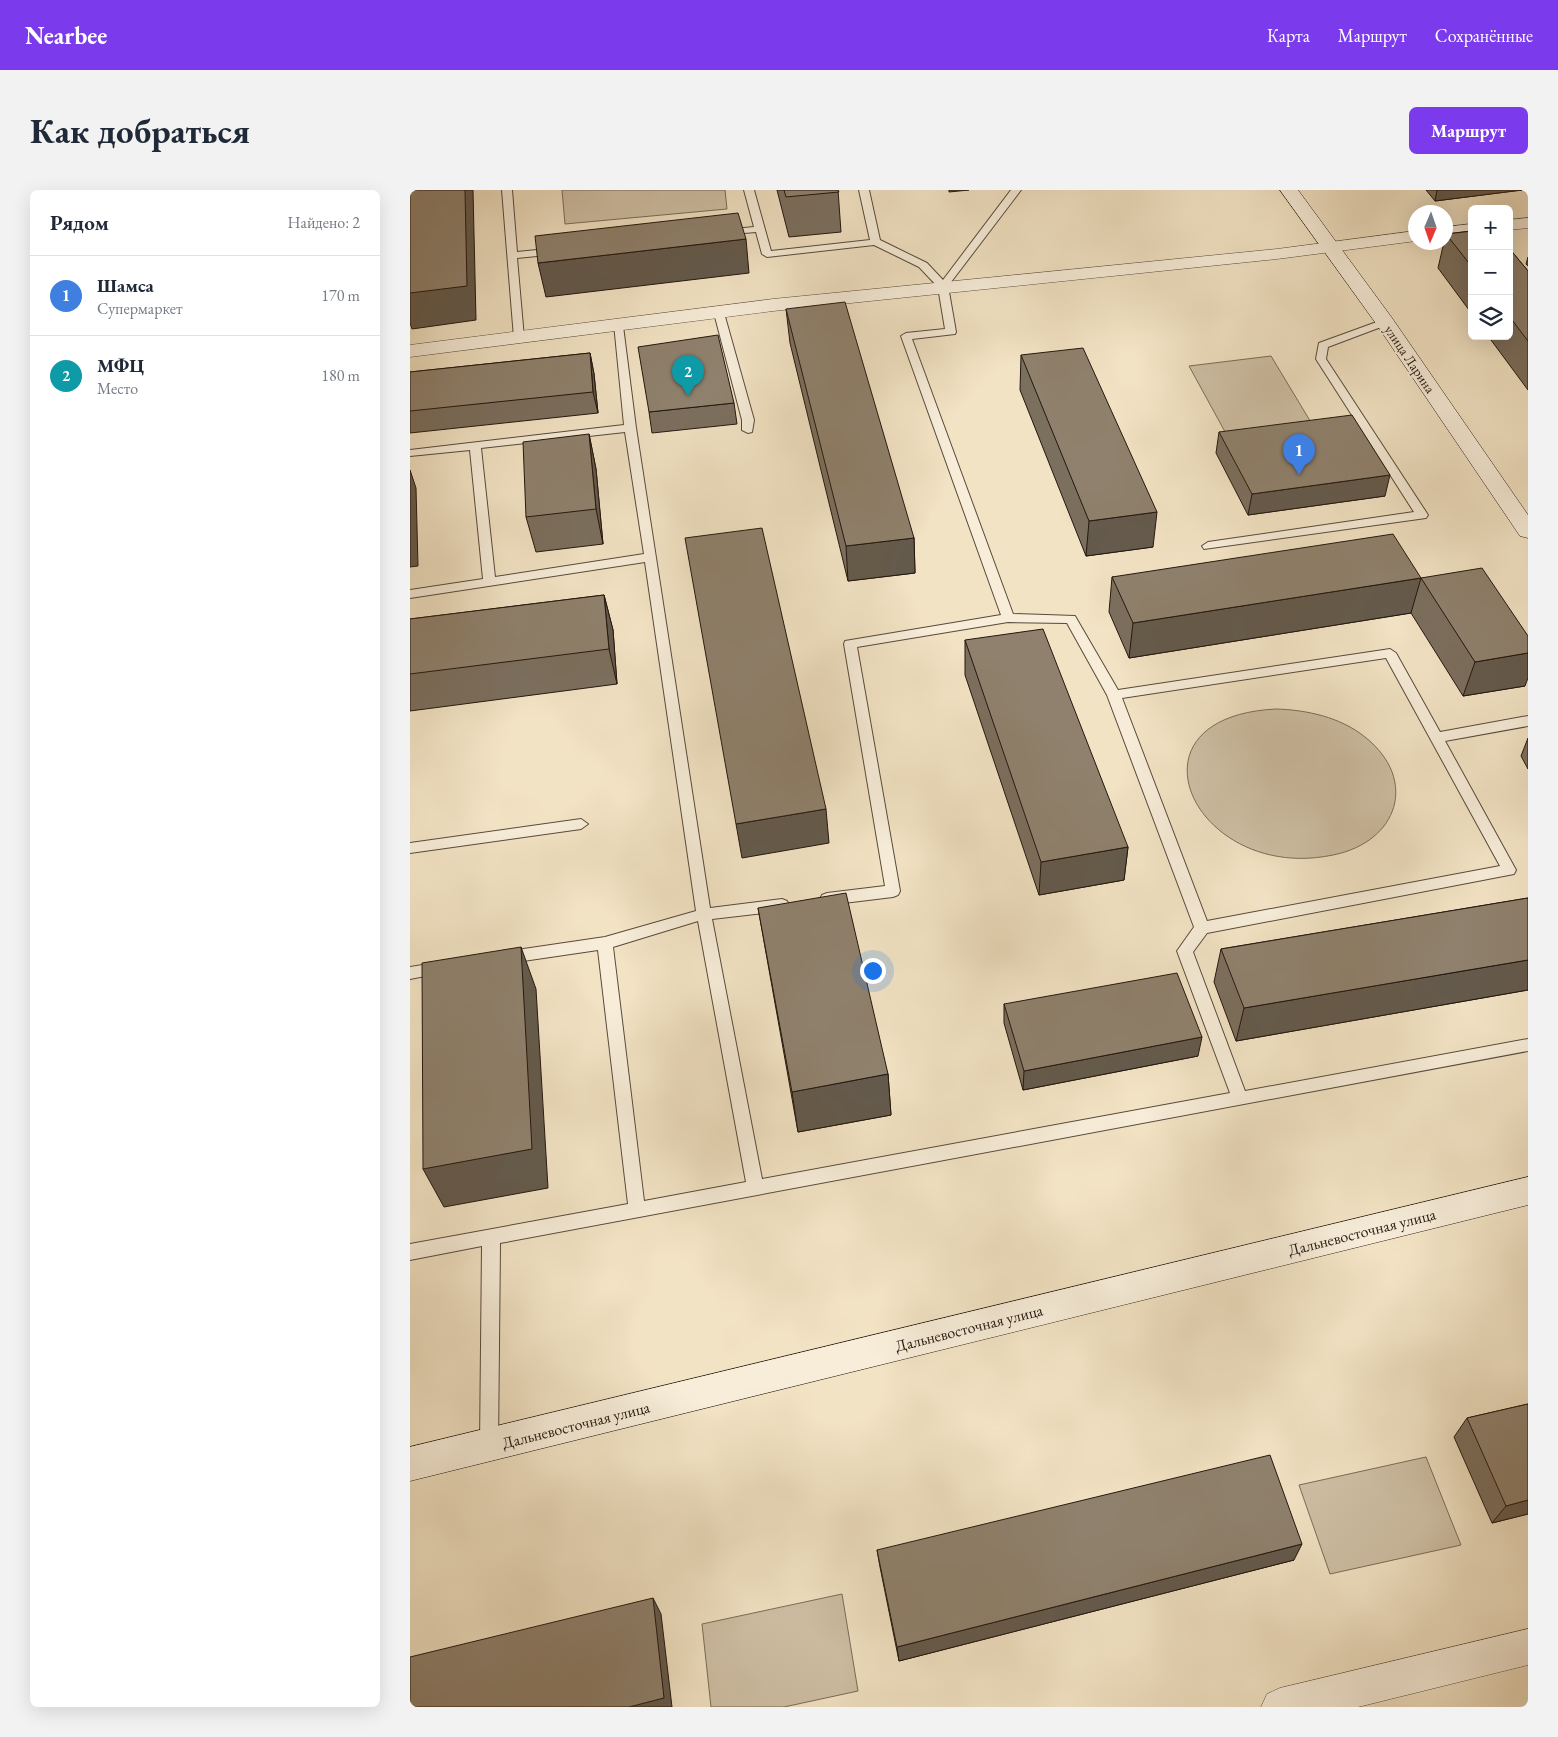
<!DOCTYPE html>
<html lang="ru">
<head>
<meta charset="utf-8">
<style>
	:root { --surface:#fff; --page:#f2f2f3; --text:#1f2937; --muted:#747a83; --line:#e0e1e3; --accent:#7c3aed }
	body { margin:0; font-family:"EB Garamond",serif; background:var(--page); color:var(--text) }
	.controls { position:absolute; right:15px; top:15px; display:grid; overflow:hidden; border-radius:8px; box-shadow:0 5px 20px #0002 }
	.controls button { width:45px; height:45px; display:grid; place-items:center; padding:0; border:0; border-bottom:1px solid var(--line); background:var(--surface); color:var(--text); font:25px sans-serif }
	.compass { position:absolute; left:998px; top:15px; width:45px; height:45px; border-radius:50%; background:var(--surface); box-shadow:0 5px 20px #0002; rotate:182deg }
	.you { position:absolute; left:462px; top:780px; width:18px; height:18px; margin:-12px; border:4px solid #fff; border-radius:50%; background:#1a73e8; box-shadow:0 0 0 8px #1a73e833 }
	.badge { display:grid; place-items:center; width:32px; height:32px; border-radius:50%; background:var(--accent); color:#fff; font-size:16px; font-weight:700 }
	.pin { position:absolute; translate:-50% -41px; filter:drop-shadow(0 1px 2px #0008) }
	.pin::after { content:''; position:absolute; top:26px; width:18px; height:15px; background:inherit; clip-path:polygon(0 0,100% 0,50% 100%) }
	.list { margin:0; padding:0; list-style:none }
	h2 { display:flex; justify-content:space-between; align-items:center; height:65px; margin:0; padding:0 20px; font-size:21px }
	h2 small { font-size:16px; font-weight:400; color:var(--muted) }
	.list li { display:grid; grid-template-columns:32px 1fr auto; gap:15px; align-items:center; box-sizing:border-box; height:80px; padding:0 20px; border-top:1px solid var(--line) }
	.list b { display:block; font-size:19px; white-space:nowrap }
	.list p { margin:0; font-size:16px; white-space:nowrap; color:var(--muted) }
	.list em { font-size:16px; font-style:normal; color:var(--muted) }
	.icon { flex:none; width:28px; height:28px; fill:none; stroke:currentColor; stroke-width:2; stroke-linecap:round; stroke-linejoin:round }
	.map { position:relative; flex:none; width:1118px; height:1517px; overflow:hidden; border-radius:8px }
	header { display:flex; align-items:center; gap:30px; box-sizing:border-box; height:70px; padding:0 25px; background:var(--accent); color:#fff }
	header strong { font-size:24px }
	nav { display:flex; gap:28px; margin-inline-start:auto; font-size:18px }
	.intro { display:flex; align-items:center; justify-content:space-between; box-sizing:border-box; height:120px; padding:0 30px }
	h1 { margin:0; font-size:35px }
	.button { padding:12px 22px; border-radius:8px; background:var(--accent); color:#fff; font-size:18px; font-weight:700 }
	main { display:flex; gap:30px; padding:0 30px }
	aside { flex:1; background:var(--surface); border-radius:8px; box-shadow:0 5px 20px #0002 }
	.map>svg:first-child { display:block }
</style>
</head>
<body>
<header>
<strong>Nearbee</strong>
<nav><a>Карта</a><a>Маршрут</a><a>Сохранённые</a></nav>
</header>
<div class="intro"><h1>Как добраться</h1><a class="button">Маршрут</a></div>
<main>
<aside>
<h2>Рядом<small>Найдено: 2</small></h2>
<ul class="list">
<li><span class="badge" style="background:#3f7fe0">1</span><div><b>Шамса</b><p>Супермаркет</p></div><em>170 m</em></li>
<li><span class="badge" style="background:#0f9aa8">2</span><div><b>МФЦ</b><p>Место</p></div><em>180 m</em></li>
</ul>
</aside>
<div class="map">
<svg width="1118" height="1517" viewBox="0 0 1118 1517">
	<rect width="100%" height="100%" fill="#f2e3c4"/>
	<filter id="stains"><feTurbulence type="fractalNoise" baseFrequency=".004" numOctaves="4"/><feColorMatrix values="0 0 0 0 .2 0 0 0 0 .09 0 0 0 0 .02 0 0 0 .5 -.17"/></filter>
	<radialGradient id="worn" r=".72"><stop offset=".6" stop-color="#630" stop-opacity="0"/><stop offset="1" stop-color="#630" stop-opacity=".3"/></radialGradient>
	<g fill="#cfc0a5" stroke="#7a6c5a">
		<path d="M152 0H315L317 19 155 34Z"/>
		<path d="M861 166 905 239 820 251 779 176Z"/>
		<path d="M866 519C897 520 930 527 955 547 1009 590 988 652 923 665 785 694 706 527 866 519Z"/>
		<path d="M1016 1267 1051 1355 920 1384 889 1295Z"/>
		<path d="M432 1404 448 1501 374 1517H301L292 1434Z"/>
	</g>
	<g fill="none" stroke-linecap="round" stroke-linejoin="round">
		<g stroke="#584a3c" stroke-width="2">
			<g id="lane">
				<path d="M92 0H102L107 62 147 58 152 61 147 64 107 68 114 148 109 151 104 148Z"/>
				<path d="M334 0H344L361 61 460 50 449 0H459L470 50 517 73 533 90 601 0H611L538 96 546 142 545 144 502 149 603 424 665 426 708 500 980 459 986 463 1030 542 1118 526V536L1035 551 1106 680 1104 684 797 743 783 762 835 901 1118 849V861L90 1053 88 1256 86 1262 79 1265 72 1262 70 1256 72 1056 0 1070V1054L218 1014 188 760 93 774 88 772 85 768 88 764 93 762 195 747 286 721 235 372 0 408V400L73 389 60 260 0 266V260L214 235 204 134 208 133 213 136 226 238 300 718 372 709 377 711 379 715 377 719 372 721 302 729 352 989 820 903 767 761 784 737 697 505 657 433 598 432 447 457 490 701 488 705 483 707 417 715 412 713 410 709 412 705 417 703 475 696 434 454 435 451 591 425 491 146 496 143 535 139 528 97 509 77 464 55 357 67 352 64 346 42 311 45V41L314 40 344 37ZM215 242 234 364 85 387 71 258ZM976 468 1090 676 797 731 712 508ZM288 731 336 992 234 1011 203 757Z"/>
				<path d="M309 120 314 123 344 230 342 242 338 243 332 240V230L304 123Z"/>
				<path d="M975 129 980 132 979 134 918 157 916 169 1018 325 1016 328 794 359 792 356 798 352 1004 322 906 169 909 153Z"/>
				<path d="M171 629 178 634 171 639 0 663V653Z"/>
				<path d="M31 772 36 774 39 778 36 782 0 789V777Z"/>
			</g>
		</g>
		<g stroke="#584a3c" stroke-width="1">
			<g id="street">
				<path d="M1118 28V38L1099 40V30Z"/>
				<path d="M1062 34V44L1036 47V37Z"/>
				<path d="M1006 41V51L867 69 363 121 0 167V155L363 109 867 59Z"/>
				<path d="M1118 1439V1475L948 1517H851L857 1504 870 1498Z"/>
			</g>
		</g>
		<g stroke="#24170f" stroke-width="1">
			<g id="secondary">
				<path d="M870 0H888L982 128 1118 325V348L1110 346 967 135Z"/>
				<path d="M1118 987V1015L0 1291V1257Z"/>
			</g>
		</g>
		<use href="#lane" fill="#f7edd9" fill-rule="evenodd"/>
		<use href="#street" fill="#f7edd9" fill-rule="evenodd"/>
		<use href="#secondary" fill="#f7edd9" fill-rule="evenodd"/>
	</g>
	<g fill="#7b6f5e" stroke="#24170f">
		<path d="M367 0H428L431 42 379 47Z"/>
		<path d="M1016 0H1112L1025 11Z"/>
		<path d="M1062 41V124L1028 78 1034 52H1036V44Z"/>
		<path d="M1099 58 1118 81V200L1078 146H1099Z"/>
		<path d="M1118 67V76L1116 74Z"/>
		<path d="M376 119 504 348 505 383 438 391 380 153Z"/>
		<path d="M180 163 184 184 188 223 0 243V182Z"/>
		<path d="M611 165 743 357 676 366 610 200Z"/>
		<path d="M324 213 327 234 242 243 239 222Z"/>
		<path d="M809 242 975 306 838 325 806 263Z"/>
		<path d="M179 244 186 279 193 354 126 362 116 327Z"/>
		<path d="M702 387 1011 388 1115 496 1053 506 1001 423 719 468 699 422Z"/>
		<path d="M194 405 203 440 207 494 0 521V429Z"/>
		<path d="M555 450 718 657 714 690 629 705 555 485Z"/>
		<path d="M1118 548V579L1111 566Z"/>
		<path d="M1118 708V800L826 851 804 792 811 759Z"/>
		<path d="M348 718 478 884 481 925 388 942Z"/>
		<path d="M594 814 788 866 613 900 594 833Z"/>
		<path d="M1118 1214V1324L1082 1333 1044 1247 1057 1228Z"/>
		<path d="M467 1360 884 1370 489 1471 470 1377Z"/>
	</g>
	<g fill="#645a4c" stroke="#24170f">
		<path d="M55 0H63L66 130 2 139 0 133V103Z"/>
		<path d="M539 0H559L539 2Z"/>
		<path d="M1027 0H1112L1025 11Z"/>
		<path d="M336 49 339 83 136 107 128 73Z"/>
		<path d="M180 163 184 184 188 223 183 202Z"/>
		<path d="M179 244 186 279 193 354 186 319Z"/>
		<path d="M0 280 6 298 8 376 0 377Z"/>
		<path d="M980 285 975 306 838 325 842 304Z"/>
		<path d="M747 322 743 357 676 366 679 331Z"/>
		<path d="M504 348 505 383 438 391 436 356Z"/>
		<path d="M1011 388 1001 423 719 468 723 433Z"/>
		<path d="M194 405 203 440 207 494 199 459Z"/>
		<path d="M1118 463V488L1115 496 1053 506 1065 472Z"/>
		<path d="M416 619 419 653 332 668 326 634Z"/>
		<path d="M718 657 714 690 629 705 631 672Z"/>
		<path d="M111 757 126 799 138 998 34 1017 13 979Z"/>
		<path d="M1118 770V800L826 851 834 818Z"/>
		<path d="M792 847 788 866 613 900 614 881Z"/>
		<path d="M478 884 481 925 388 942 382 902Z"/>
		<path d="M1118 1310V1324L1082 1333 1096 1316Z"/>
		<path d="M892 1354 884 1370 489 1471 487 1457Z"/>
		<path d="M243 1408 251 1424 262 1517H219Z"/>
	</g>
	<g fill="#8f816d" stroke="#24170f">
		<path d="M0 0H55L57 96 0 103Z"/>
		<path d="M374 0H428L429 2 376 7Z"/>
		<path d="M328 23 336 49 128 73 125 46Z"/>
		<path d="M1062 41V77L1036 44Z"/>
		<path d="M1099 58 1118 81V151L1099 126Z"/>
		<path d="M435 112 504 348 436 356 376 119Z"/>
		<path d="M308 145 324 213 239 222 228 157Z"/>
		<path d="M673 158 747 322 679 331 611 165Z"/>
		<path d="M180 163 183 202 0 221V182Z"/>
		<path d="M942 225 980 285 842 304 809 242Z"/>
		<path d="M179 244 186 319 116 327 113 252Z"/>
		<path d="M352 338 416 619 326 634 275 348Z"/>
		<path d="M983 344 1011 388 723 433 702 387Z"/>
		<path d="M1072 378 1118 446V463L1065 472 1011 388Z"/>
		<path d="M194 405 199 459 0 484V429Z"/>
		<path d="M633 439 718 657 631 672 555 450Z"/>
		<path d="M436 703 478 884 382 902 348 718Z"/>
		<path d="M1118 708V770L834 818 811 759Z"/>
		<path d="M111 757 122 959 13 979 12 773Z"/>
		<path d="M767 783 792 847 614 881 594 814Z"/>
		<path d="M1118 1214V1310L1096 1316 1057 1228Z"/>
		<path d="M860 1265 892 1354 487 1457 467 1360Z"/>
		<path d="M243 1408 254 1508 219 1517H0V1467Z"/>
	</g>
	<g text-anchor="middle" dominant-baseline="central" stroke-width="4" stroke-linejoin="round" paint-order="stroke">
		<g font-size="14" fill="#24170f" stroke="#f7edd9">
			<text transform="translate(1000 169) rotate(56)">улица Ларина</text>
		</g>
		<g font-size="16" fill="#24170f" stroke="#f7edd9">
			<text transform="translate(952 1042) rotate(-14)">Дальневосточная улица</text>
			<text transform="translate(559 1138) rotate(-14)">Дальневосточная улица</text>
			<text transform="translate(166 1235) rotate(-14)">Дальневосточная улица</text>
		</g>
	</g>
	<rect width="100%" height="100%" filter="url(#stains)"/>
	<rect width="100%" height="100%" fill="url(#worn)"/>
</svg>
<div class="controls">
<button>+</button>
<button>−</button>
<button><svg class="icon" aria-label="layers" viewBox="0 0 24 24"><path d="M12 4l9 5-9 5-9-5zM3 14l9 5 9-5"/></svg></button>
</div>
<svg class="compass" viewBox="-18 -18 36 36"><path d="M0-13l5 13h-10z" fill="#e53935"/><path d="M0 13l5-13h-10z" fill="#747a83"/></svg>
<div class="you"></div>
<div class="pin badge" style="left:889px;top:285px;background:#3f7fe0">1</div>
<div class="pin badge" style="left:278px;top:206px;background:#0f9aa8">2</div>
</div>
</main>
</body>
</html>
